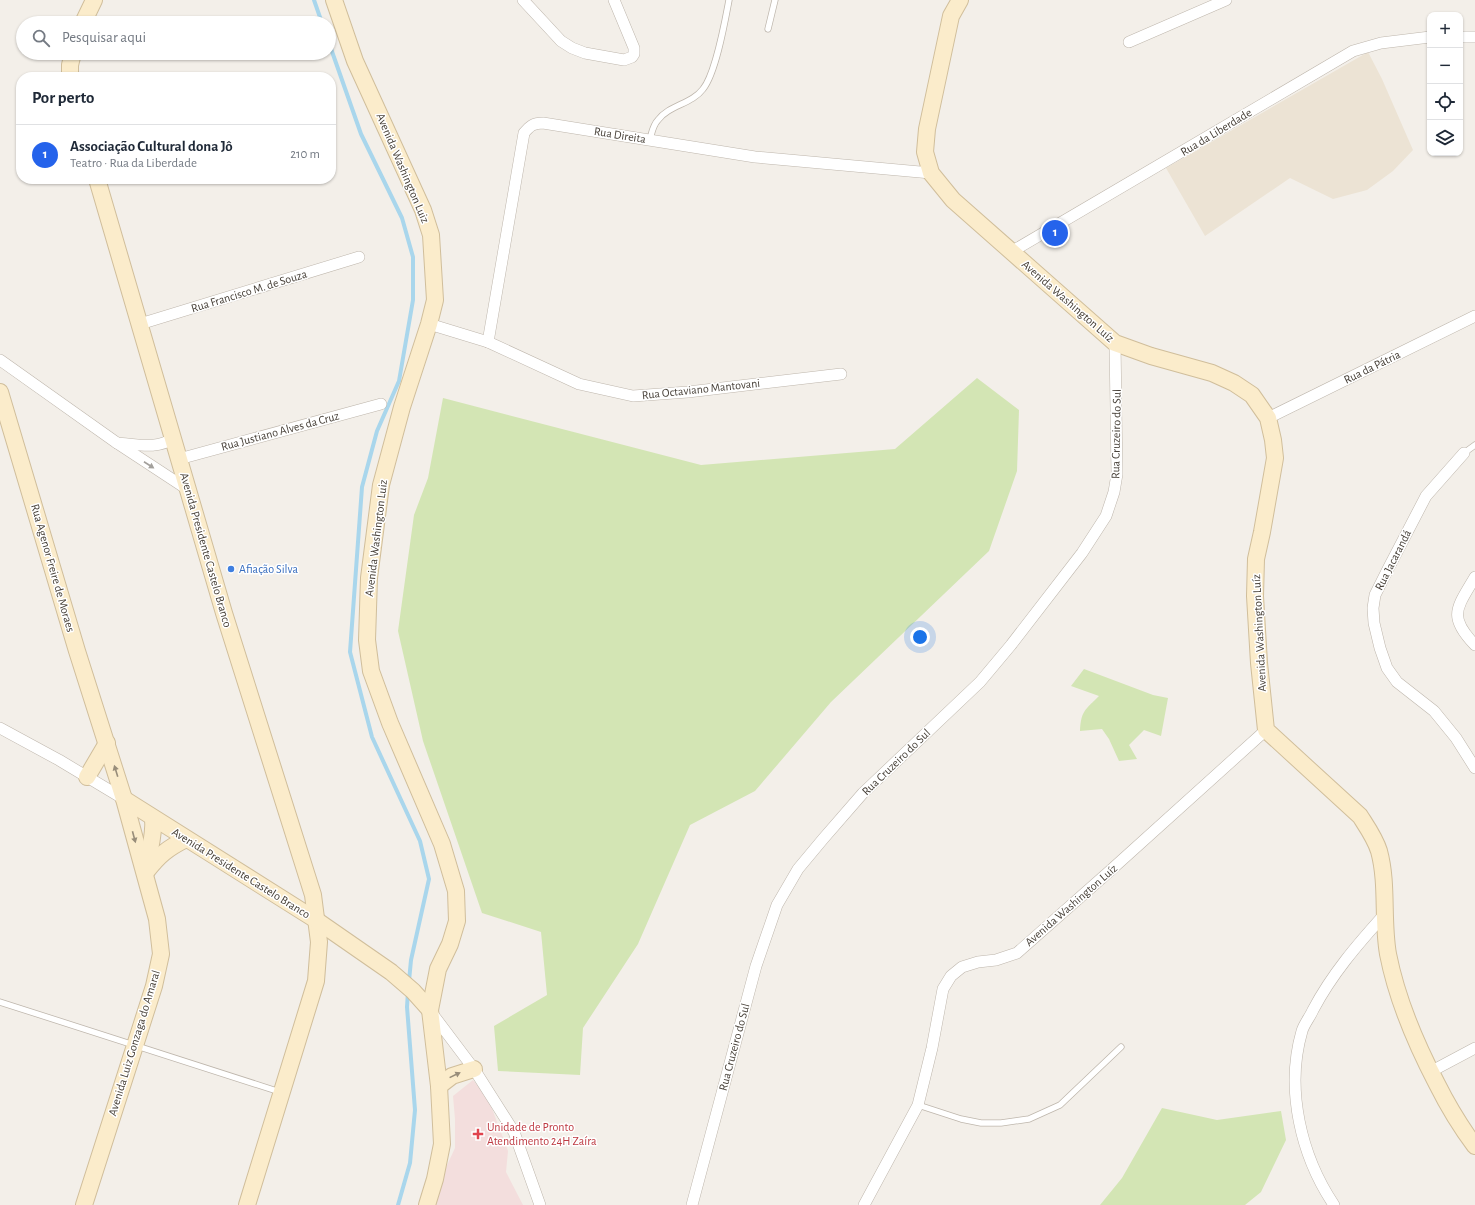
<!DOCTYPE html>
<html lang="pt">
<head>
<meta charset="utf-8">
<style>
	:root { --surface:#fff; --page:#f2f2f3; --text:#1f2937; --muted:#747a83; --line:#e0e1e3; --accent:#2563eb }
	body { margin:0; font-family:"Alegreya Sans",sans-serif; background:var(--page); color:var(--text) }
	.controls { position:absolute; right:12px; top:12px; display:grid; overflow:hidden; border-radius:8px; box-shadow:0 1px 3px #0004 }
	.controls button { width:36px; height:36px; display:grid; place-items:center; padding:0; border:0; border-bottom:1px solid var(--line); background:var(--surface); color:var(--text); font:20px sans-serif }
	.you { position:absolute; left:920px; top:637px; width:14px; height:14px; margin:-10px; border:3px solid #fff; border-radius:50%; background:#1a73e8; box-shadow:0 0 0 6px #1a73e833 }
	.badge { display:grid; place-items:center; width:26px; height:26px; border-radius:50%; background:var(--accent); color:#fff; font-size:13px; font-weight:700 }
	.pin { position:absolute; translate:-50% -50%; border:2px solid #fff; box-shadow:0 1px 4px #0006 }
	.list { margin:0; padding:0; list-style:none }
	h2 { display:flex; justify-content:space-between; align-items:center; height:52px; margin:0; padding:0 16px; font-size:17px }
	h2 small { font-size:13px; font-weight:400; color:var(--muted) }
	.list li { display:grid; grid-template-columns:26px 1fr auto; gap:12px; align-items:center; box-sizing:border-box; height:60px; padding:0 16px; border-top:1px solid var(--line) }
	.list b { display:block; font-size:15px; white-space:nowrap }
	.list p { margin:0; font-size:13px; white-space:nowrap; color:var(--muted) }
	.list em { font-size:13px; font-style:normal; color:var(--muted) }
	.icon { flex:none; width:22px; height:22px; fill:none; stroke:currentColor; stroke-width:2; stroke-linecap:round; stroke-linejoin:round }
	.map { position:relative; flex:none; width:1475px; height:1205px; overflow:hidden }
	.search { position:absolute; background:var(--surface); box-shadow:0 1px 3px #0004; left:16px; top:16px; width:320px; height:44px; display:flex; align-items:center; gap:10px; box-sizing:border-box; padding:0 14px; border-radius:22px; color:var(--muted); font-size:15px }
	.panel { position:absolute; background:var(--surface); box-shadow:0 1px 3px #0004; left:16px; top:72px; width:320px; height:112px; border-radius:16px }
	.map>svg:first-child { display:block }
</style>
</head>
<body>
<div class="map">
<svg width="1475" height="1205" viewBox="0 0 1475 1205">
	<rect width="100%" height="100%" fill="#f3efe9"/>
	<path fill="#ece3d4" d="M1368 52 1382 79 1413 150 1393 171 1367 190 1333 199 1290 178 1205 236 1166 168Z"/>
	<path fill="#f3dedd" d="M473 1080 488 1098 508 1151 506 1172 523 1205H433L442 1176 455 1148V1119L453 1096Z"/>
	<g fill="#d3e5b4">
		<path d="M977 378 1019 410 1017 471 989 551 831 702 755 791 690 825 638 944 583 1028 580 1075 498 1071 494 1026 547 995 541 932 482 913 423 741 398 631 414 515 428 478 443 398 701 465 895 449Z"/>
		<path d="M1084 669 1153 695 1168 698 1161 736 1144 730 1129 745 1137 759 1119 761 1109 739 1102 729 1080 731C1081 711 1085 710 1099 696L1071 686Z"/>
		<path d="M1162 1108 1217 1120 1281 1111 1286 1140 1261 1192 1245 1205H1100L1122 1178Z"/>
	</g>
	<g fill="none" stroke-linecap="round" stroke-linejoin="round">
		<g stroke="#a9d6ec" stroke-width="4">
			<path d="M314 0 322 23"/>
			<path d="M329 43 361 134 402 218 413 257V300L399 381 377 431 362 487 350 652 372 737 420 841 429 879 411 960 409 981"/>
			<path d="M398 1205 410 1163 415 1110 407 1007 408 992"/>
		</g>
		<g stroke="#beb6ac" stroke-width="7">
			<g id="lane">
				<path d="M768 29 775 0"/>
				<path d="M650 139C652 132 653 125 658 120 669 105 692 104 703 89 716 73 725 21 729 0"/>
				<path d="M1464 453 1475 445"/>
				<path d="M0 1002 280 1092"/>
				<path d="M918 1105 961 1119 981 1123H1001L1029 1119 1060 1105 1121 1047"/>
			</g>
		</g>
		<g stroke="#beb6ac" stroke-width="12">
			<g id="street">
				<path d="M523 0 561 41 572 48 585 53 624 60 632 57 634 54V48L614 0"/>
				<path d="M1460 37H1475"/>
				<path d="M1129 42 1226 0"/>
				<path d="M1011 252 1353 51 1381 43 1430 37"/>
				<path d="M140 324 359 257"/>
				<path d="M429 324 488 342 579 384 633 396 688 392 841 374"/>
				<path d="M488 342 524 133C530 126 533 123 543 123L755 157 931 173"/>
				<path d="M0 360 117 443 187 489"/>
				<path d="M1268 418 1475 316"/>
				<path d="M117 443C136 444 158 450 173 438"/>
				<path d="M1464 453 1426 496 1388 569 1375 595 1373 608 1374 623 1380 648 1387 668 1397 682 1434 711 1456 738 1475 768"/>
				<path d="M179 459 381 404"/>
				<path d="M1475 577C1457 608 1447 616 1475 645"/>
				<path d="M0 728 59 760 124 799"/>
				<path d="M431 1012 474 1069 514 1132 540 1205"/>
				<path d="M1430 1072 1475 1048"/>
				<path d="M692 1205 756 966 777 905 798 869 823 839 863 793 980 682 1011 645 1082 553 1106 516 1114 492 1117 474 1115 343"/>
				<path d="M864 1205 918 1105 932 1048 943 989 951 976 962 967 978 962 996 960 1017 953 1112 869 1266 730"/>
				<path d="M1334 1205C1301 1156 1285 1089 1302 1031 1304 1024 1310 1017 1313 1010 1332 974 1357 945 1384 915"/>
			</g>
		</g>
		<g stroke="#d0be9b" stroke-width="18">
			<g id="secondary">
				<path d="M334 0 355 61 423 210 431 235 435 300 429 324 402 407 381 485 369 578 367 640 371 671 390 723 442 844 456 891 457 921 450 944 438 969 430 1010 439 1086 442 1144 435 1179 427 1205"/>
				<path d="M960 0 951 16 927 129 925 152 931 173 953 200 1115 343 1151 356 1212 373 1234 383 1252 395 1268 418 1273 440 1275 458 1262 532 1256 559 1255 596 1259 663 1266 730 1360 816C1367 827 1375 838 1379 851 1388 884 1382 920 1388 954 1397 1000 1415 1042 1437 1084 1448 1106 1460 1126 1475 1146"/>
				<path d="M83 23 94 0"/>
				<path d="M70 77V65L73 53"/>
				<path d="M97 179 224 613 313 895 319 942 316 981 247 1205"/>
				<path d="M0 392 77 651 124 799 157 919 161 954 154 986 84 1205"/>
				<path d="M87 777 107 743"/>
				<path d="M124 799 316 920 391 972 413 991 430 1010"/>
				<path d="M146 872C148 853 155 836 153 818"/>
				<path d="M146 872C159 855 168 848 186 839"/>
				<path d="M439 1086 452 1076 474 1069"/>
			</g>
		</g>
		<use href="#lane" stroke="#fff" stroke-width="5.5"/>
		<use href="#street" stroke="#fff" stroke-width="11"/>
		<use href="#secondary" stroke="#fbeccb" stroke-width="16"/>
	</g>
	<defs><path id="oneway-solid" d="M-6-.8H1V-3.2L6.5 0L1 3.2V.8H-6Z"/></defs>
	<use fill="#a3a09c" href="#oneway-solid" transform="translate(149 465) rotate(33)"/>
	<g fill="#988d7a">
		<use href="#oneway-solid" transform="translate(116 771) rotate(-107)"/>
		<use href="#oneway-solid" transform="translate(134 837) rotate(75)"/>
		<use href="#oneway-solid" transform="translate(455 1075) rotate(-26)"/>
	</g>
	<circle fill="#3f7fe0" stroke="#fff" stroke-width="1.5" cx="231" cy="569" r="4"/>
	<path fill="#e0444e" stroke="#fff" stroke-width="1.5" d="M476 1128h4v4h4v4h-4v4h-4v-4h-4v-4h4z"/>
	<g text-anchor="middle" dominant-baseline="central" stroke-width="3" stroke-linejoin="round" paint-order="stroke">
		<g font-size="12" fill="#474038" stroke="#fff">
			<text transform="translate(1216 132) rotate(-31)">Rua da Liberdade</text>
			<text transform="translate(620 135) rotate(9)">Rua Direita</text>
			<text transform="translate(403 168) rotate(67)">Avenida Washington Luiz</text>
			<text transform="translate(249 291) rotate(-17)">Rua Francisco M. de Souza</text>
			<text transform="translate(1068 301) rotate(41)">Avenida Washington Luíz</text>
			<text transform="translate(1372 367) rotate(-26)">Rua da Pátria</text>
			<text transform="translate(701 389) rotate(-6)">Rua Octaviano Mantovani</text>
			<text transform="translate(280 431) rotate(-15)">Rua Justiano Alves da Cruz</text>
			<text transform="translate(1116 434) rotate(-89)">Rua Cruzeiro do Sul</text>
			<text transform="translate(376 538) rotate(-83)">Avenida Washington Luiz</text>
			<text transform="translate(206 550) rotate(74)">Avenida Presidente Castelo Branco</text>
			<text transform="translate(1393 560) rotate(-63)">Rua Jacarandá</text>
			<text transform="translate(53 568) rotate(74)">Rua Agenor Freire de Moraes</text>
			<text transform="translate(1259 633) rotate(-93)">Avenida Washington Luíz</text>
			<text transform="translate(896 762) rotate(-44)">Rua Cruzeiro do Sul</text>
			<text transform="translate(241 873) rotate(32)">Avenida Presidente Castelo Branco</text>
			<text transform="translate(1071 905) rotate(-41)">Avenida Washington Luíz</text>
			<text transform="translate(134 1043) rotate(-73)">Avenida Luiz Gonzaga do Amaral</text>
			<text transform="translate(734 1047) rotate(-75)">Rua Cruzeiro do Sul</text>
		</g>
		<g font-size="12" fill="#366cbe" stroke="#fff" text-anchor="start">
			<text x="239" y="569">Afiação Silva</text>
		</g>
		<g font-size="12" fill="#be3a42" stroke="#fff" text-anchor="start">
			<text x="487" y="1127">Unidade de Pronto<tspan x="487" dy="14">Atendimento 24H Zaíra</tspan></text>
		</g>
	</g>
</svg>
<div class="controls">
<button>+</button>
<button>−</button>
<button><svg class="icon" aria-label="locate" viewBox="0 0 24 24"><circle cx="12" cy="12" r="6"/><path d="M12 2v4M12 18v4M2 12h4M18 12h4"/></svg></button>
<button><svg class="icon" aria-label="layers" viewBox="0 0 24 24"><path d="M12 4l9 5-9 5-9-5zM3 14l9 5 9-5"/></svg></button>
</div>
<div class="you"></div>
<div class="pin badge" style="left:1055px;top:233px">1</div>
<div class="search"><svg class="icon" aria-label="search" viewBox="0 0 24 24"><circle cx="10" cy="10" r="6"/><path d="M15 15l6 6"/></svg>Pesquisar aqui</div>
<section class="panel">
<h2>Por perto<small></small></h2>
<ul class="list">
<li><span class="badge">1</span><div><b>Associação Cultural dona Jô</b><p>Teatro · Rua da Liberdade</p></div><em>210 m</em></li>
</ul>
</section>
</div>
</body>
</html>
